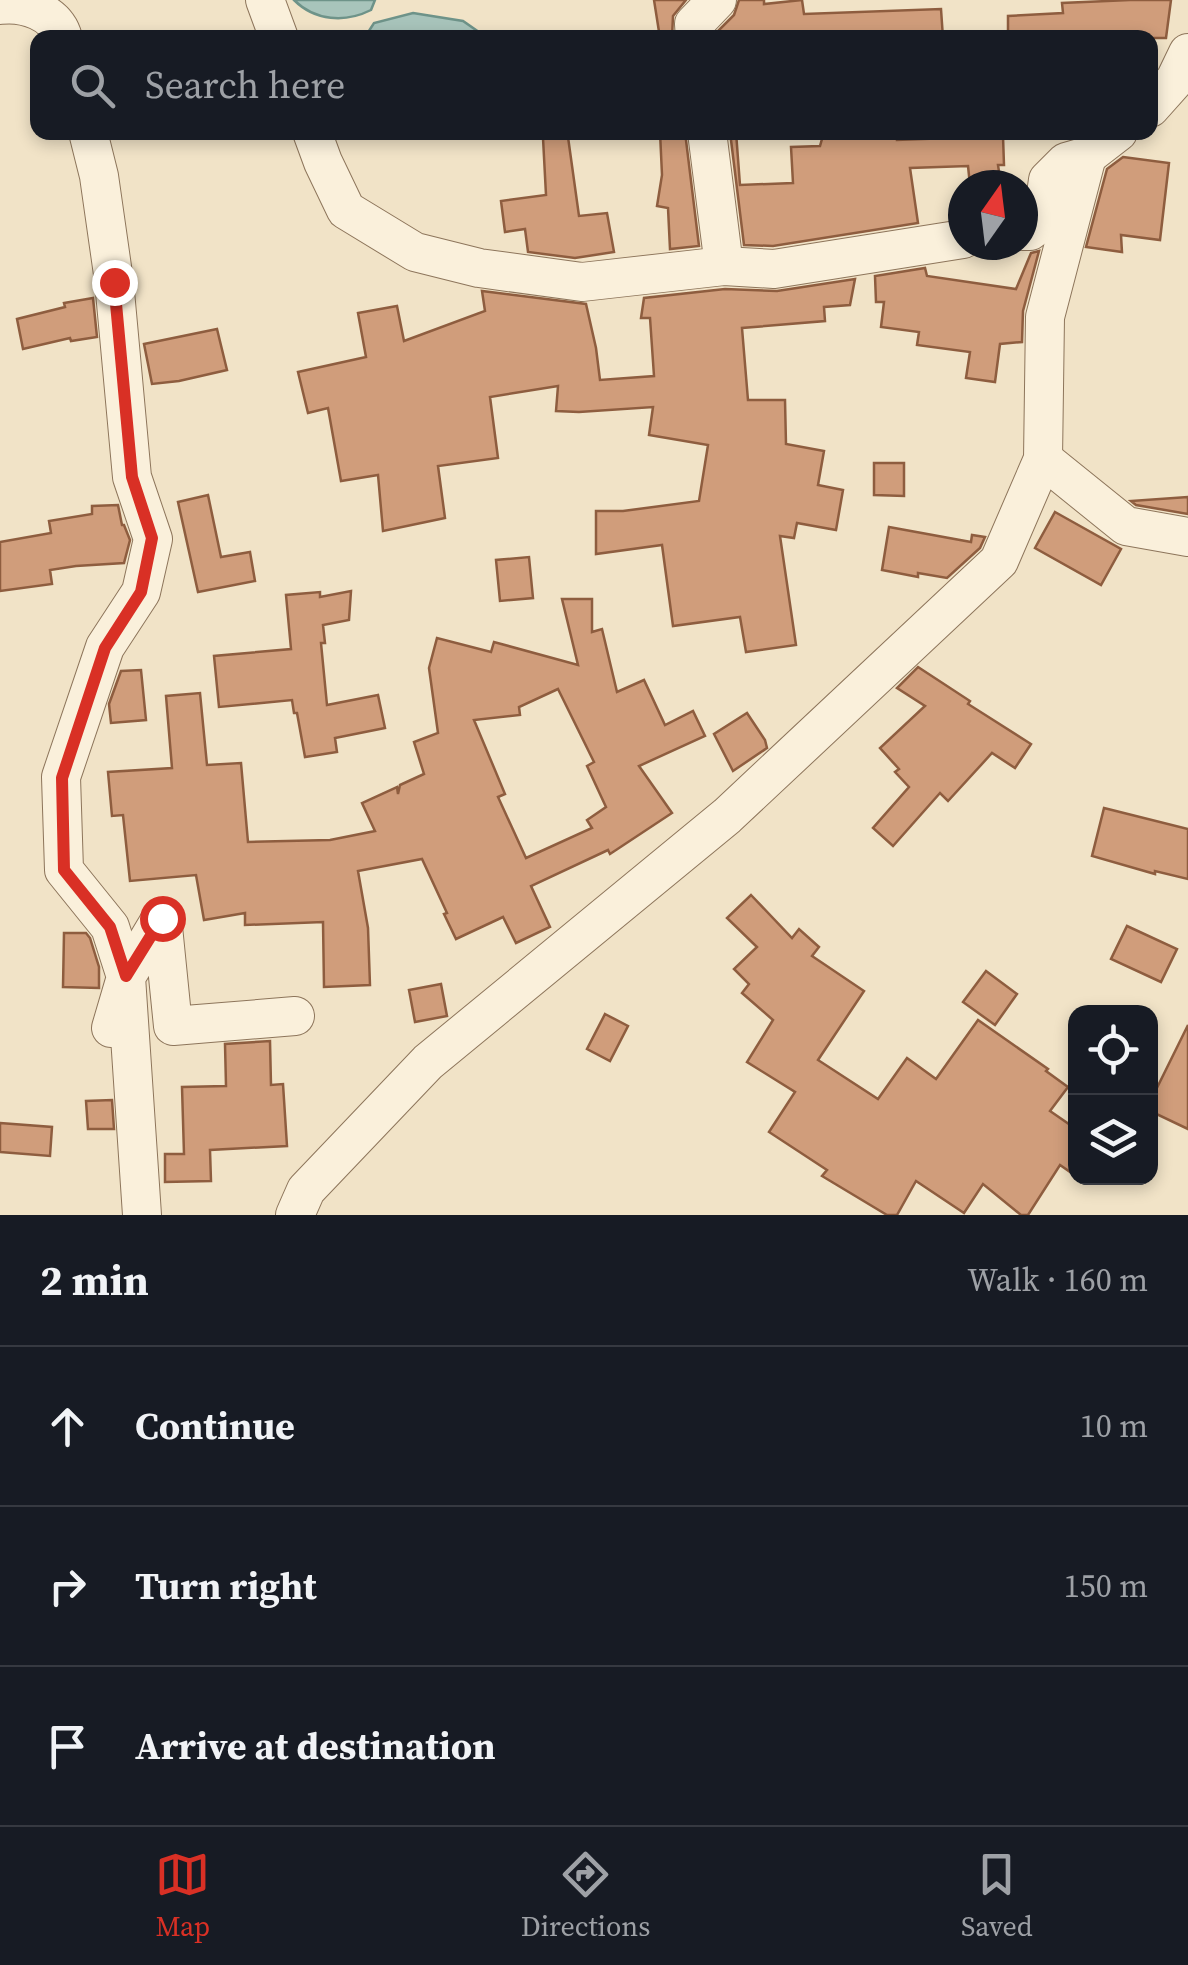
<!DOCTYPE html>
<html lang="en">
<head>
<meta charset="utf-8">
<style>
	:root { --surface:#171b24; --page:#20242c; --text:#f1f3f6; --muted:#9ea1a6; --line:#363941; --accent:#d93025 }
	body { margin:0; font-family:"Source Serif 4",serif; background:var(--page); color:var(--text) }
	.controls { position:absolute; right:30px; bottom:30px; display:grid; overflow:hidden; border-radius:20px; box-shadow:0 5px 15px #0003 }
	.controls button { width:90px; height:90px; display:grid; place-items:center; padding:0; border:0; border-bottom:2px solid var(--line); background:var(--surface); color:var(--text); font:50px sans-serif }
	.compass { position:absolute; left:948px; top:170px; width:90px; height:90px; border-radius:50%; background:var(--surface); box-shadow:0 5px 15px #0003; rotate:14deg }
	.stop { position:absolute; width:30px; height:30px; margin:-22px; border:8px solid #d93025; border-radius:50%; background:#fff }
	.stop.end { background:#d93025; border-color:#fff; box-shadow:0 2px 10px #0008 }
	.list { margin:0; padding:0; list-style:none }
	h2 { display:flex; justify-content:space-between; align-items:center; height:130px; margin:0; padding:0 40px; font-size:42px }
	h2 small { font-size:32px; font-weight:400; color:var(--muted) }
	.list li { display:grid; grid-template-columns:65px 1fr auto; gap:30px; align-items:center; box-sizing:border-box; height:160px; padding:0 40px; border-top:2px solid var(--line) }
	.list b { display:block; font-size:38px; white-space:nowrap }
	.list em { font-size:32px; font-style:normal; color:var(--muted) }
	.icon { flex:none; width:55px; height:55px; fill:none; stroke:currentColor; stroke-width:2; stroke-linecap:round; stroke-linejoin:round }
	.map { position:relative; flex:none; width:1188px; height:1215px; overflow:hidden }
	.search { position:absolute; background:var(--surface); box-shadow:0 5px 15px #0003; left:30px; right:30px; top:30px; height:110px; display:flex; align-items:center; gap:25px; box-sizing:border-box; padding:0 35px; border-radius:20px; color:var(--muted); font-size:38px }
	.sheet { height:610px; background:var(--surface) }
	nav { display:flex; justify-content:space-around; align-items:center; box-sizing:border-box; height:140px; border-top:2px solid var(--line); background:var(--surface); font-size:28px; color:var(--muted) }
	nav a { display:grid; justify-items:center; gap:5px }
	nav .on { color:var(--accent) }
	.map>svg:first-child { display:block }
</style>
</head>
<body>
<div class="map">
<svg width="1188" height="1215" viewBox="0 0 1188 1215">
	<rect width="100%" height="100%" fill="#f1e3c7"/>
	<g fill="#a8c4bb" stroke="#6e9389" stroke-width="2.5">
		<path d="M294 0H375L371 10C345 23 315 21 294 0Z"/>
		<path d="M413 13 463 21 486 37H365L374 23Z"/>
	</g>
	<g fill="#d09d7b" stroke="#8e5d3f" stroke-width="2.5" fill-rule="evenodd">
		<path d="M654 0H686L673 16 672 38H660Z"/>
		<path d="M739 0H764V4L802 0 804 14 941 9 943 38H717V32L734 15Z"/>
		<path d="M1130 0H1171L1166 38H1008V16L1063 13 1062 3Z"/>
		<path d="M660 132H685L699 246 670 249 668 208 657 206 662 175Z"/>
		<path d="M730 132H736L740 185 793 183 791 147 820 146 824 132H897V140L1003 136 1004 165H998L1001 185H970L968 166 910 168 918 223 773 246 744 245Z"/>
		<path d="M568 137 579 216 607 213 614 252 575 258 528 252 525 229 505 232 501 201 546 195 543 138Z"/>
		<path d="M1123 157 1169 163 1160 240 1121 235 1122 252 1086 247 1107 169Z"/>
		<path d="M1039 251 1023 311 1022 342 1000 344 995 382 966 378 970 352 917 345 919 332 881 327 884 302H876L875 276 925 268 927 276 1016 289 1031 253Z"/>
		<path d="M855 279 850 305 824 307 825 321 742 328 748 400H785L786 444 824 451 818 485 843 490 836 530 797 523 794 538 780 536 796 645 746 652 740 617 673 626 662 545 596 554V511H623L699 501 708 445 649 435 653 407 579 412 556 411 558 386 490 397 498 458 438 466 445 518 383 531 378 475 341 481 328 408 308 413 298 372 366 357 358 313 397 306 404 341 485 311 482 291 586 304 596 348 600 380 654 376 650 318H641L644 298 725 289 777 291Z"/>
		<path d="M93 298 97 337 71 341 70 338 23 349 17 319 65 307 64 303Z"/>
		<path d="M217 329 227 370 179 381 152 384 144 344Z"/>
		<path d="M874 463H904V496L874 495Z"/>
		<path d="M208 495 221 557 250 552 255 581 198 592 178 502Z"/>
		<path d="M1188 497V514L1136 505 1131 501Z"/>
		<path d="M118 505 122 525H124L130 540 124 563 76 566 50 570 52 584 0 591V542L51 533 49 521 92 514V506Z"/>
		<path d="M1055 512 1121 549 1101 585 1035 548Z"/>
		<path d="M889 527 971 542 972 535 985 537 980 548 947 578 918 573V577L882 570Z"/>
		<path d="M529 557 533 598 500 601 496 560Z"/>
		<path d="M351 591 349 620 323 625 325 643H321L327 705 378 695 385 728 335 738 337 752 305 757 297 713H294L292 700 219 707 214 656 291 649 286 595 320 592V597Z"/>
		<path d="M562 599H592V632L602 629 617 692 644 680 665 725 693 711 705 736 639 766 672 813 610 854 608 850 531 886 550 927 516 943 503 917 456 939 444 914 447 913 422 859 358 871 368 928 370 985 324 987 323 922 245 925V913L204 920 196 875 130 881 123 815 112 816 108 772 172 768 166 696 200 693 207 765 241 763 248 842 330 840 375 831 362 803 397 787 398 794 400 785 424 774 414 742 438 733 429 668 437 638 491 652 494 642 578 665ZM558 689 594 762 587 766 606 807 587 820 592 828 526 858 498 797 505 794 474 720 520 715 519 707Z"/>
		<path d="M918 667 970 701 968 704 1031 744 1015 768 992 753 948 801 940 793 893 846 873 828 909 787 895 772 899 769 880 748 925 706 897 688Z"/>
		<path d="M141 670 146 720 111 723 109 704 121 671Z"/>
		<path d="M747 713 765 740 767 748 733 771 714 734Z"/>
		<path d="M1104 808 1188 829V879L1155 871V874L1092 856Z"/>
		<path d="M751 895 792 938 799 929 819 947 812 956 864 991 818 1060 878 1099 907 1058 936 1079 978 1020 1048 1069 1046 1071 1068 1087 1050 1111 1076 1129V1176L1060 1165 1028 1215H1021L983 1184 964 1213 916 1181 897 1215H887L822 1176 827 1170 769 1132 795 1092 747 1062 773 1020 742 993 749 984 734 969 757 947 727 918Z"/>
		<path d="M1127 926 1177 949 1161 982 1111 959Z"/>
		<path d="M64 933H86L90 938 99 967V988L63 987Z"/>
		<path d="M986 971 1017 994 995 1025 963 1002Z"/>
		<path d="M441 984 447 1016 415 1022 409 990Z"/>
		<path d="M605 1014 628 1026 610 1061 587 1049Z"/>
		<path d="M1188 1025V1129L1150 1111V1102Z"/>
		<path d="M270 1041 271 1085 283 1084 287 1146 210 1150 211 1181 165 1182V1154H184L182 1087 226 1086 225 1044Z"/>
		<path d="M112 1100 114 1129H88L86 1101Z"/>
		<path d="M0 1123 52 1127 50 1156 0 1152Z"/>
	</g>
	<g fill="none" stroke-linecap="round" stroke-linejoin="round">
		<g stroke="#8d755b" stroke-width="40">
			<g id="minor">
				<path d="M265 0 279 38"/>
				<path d="M0 5C24 2 56 12 63 38"/>
				<path d="M695 38 694 24 717 0"/>
				<path d="M1150 108 1175 80 1188 53"/>
				<path d="M88 132 99 176 114 281 132 477 153 539 141 592 105 647 61 777 64 870 110 927 126 977 111 1028"/>
				<path d="M312 132 323 162 346 210 415 252 479 268 582 282 724 266 774 269 963 239"/>
				<path d="M707 132 724 266"/>
				<path d="M1023 231H1030L1042 222 1048 180 1066 162 1087 156 1118 132"/>
				<path d="M1043 459 1126 526 1188 537"/>
				<path d="M142 1215 126 977 162 917 173 1026 295 1016"/>
				<path d="M295 1215 306 1190 428 1062 727 816 999 561 1043 459 1045 317 1087 156"/>
			</g>
		</g>
		<use href="#minor" stroke="#faf0db" stroke-width="38"/>
	</g>
	<g fill="none" stroke-linecap="round" stroke-linejoin="round">
		<path stroke="#d93025" stroke-width="12" d="M114 282 132 477 152 538 141 592 105 648 62 778 64 870 110 927 126 976 162 918"/>
	</g>
</svg>
<div class="controls">
<button><svg class="icon" aria-label="locate" viewBox="0 0 24 24"><circle cx="12" cy="12" r="6"/><path d="M12 2v4M12 18v4M2 12h4M18 12h4"/></svg></button>
<button><svg class="icon" aria-label="layers" viewBox="0 0 24 24"><path d="M12 4l9 5-9 5-9-5zM3 14l9 5 9-5"/></svg></button>
</div>
<svg class="compass" viewBox="-18 -18 36 36"><path d="M0-13l5 13h-10z" fill="#e53935"/><path d="M0 13l5-13h-10z" fill="#9ea1a6"/></svg>
<div class="stop" style="left:162px;top:918px"></div>
<div class="stop end" style="left:114px;top:282px"></div>
<div class="search"><svg class="icon" aria-label="search" viewBox="0 0 24 24"><circle cx="10" cy="10" r="6"/><path d="M15 15l6 6"/></svg>Search here</div>
</div>
<section class="sheet">
<h2>2 min<small>Walk · 160 m</small></h2>
<ul class="list">
<li><svg class="icon" aria-label="ahead" viewBox="0 0 24 24"><path d="M12 20V5M6 11l6-6 6 6"/></svg><div><b>Continue</b></div><em>10 m</em></li>
<li><svg class="icon" aria-label="right" viewBox="0 0 24 24"><path d="M7 20v-9h11M14 6l5 5-5 5"/></svg><div><b>Turn right</b></div><em>150 m</em></li>
<li><svg class="icon" aria-label="arrive" viewBox="0 0 24 24"><path d="M6 21V4h12l-3 4 3 4H6"/></svg><div><b>Arrive at destination</b></div></li>
</ul>
</section>
<nav>
<a class="on"><svg class="icon" aria-label="map" viewBox="0 0 24 24"><path d="M3 6l6-2 6 2 6-2v14l-6 2-6-2-6 2zM9 4v14M15 6v14"/></svg>Map</a>
<a><svg class="icon" aria-label="directions" viewBox="0 0 24 24"><path d="M12 3l9 9-9 9-9-9zM9 14v-3h6M13 9l2 2-2 2"/></svg>Directions</a>
<a><svg class="icon" aria-label="saved" viewBox="0 0 24 24"><path d="M7 4h10v16l-5-4-5 4z"/></svg>Saved</a>
</nav>
</body>
</html>
